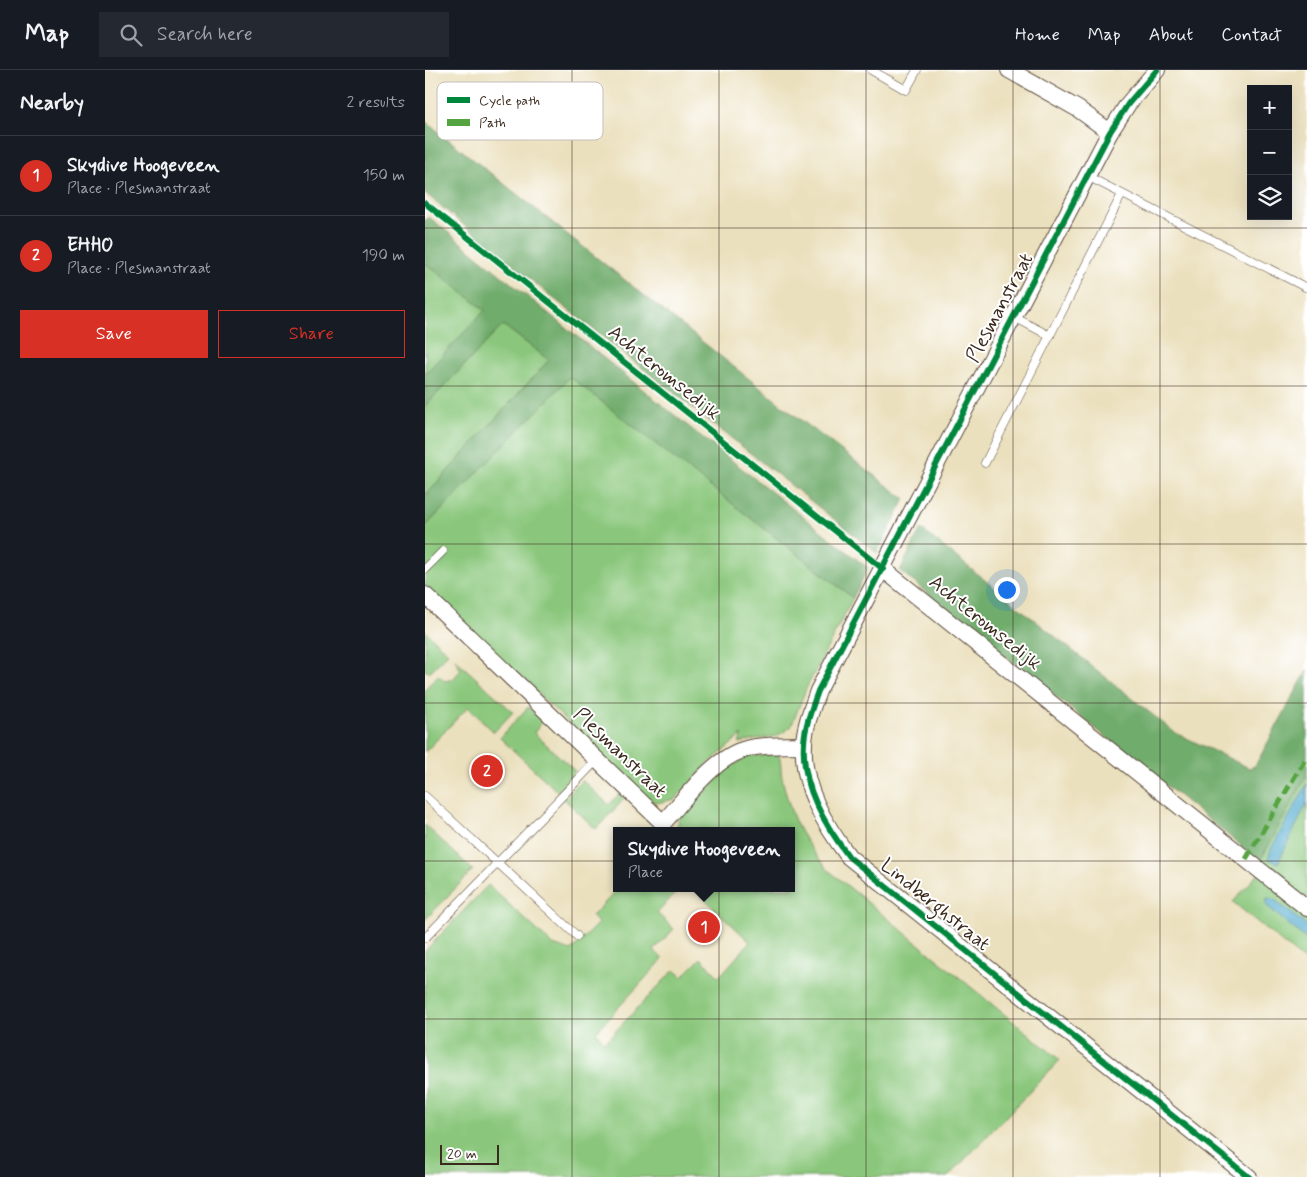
<!DOCTYPE html>
<html lang="en">
<head>
<meta charset="utf-8">
<style>
	:root { --surface:#171b24; --page:#242831; --text:#f1f3f6; --muted:#9ea1a6; --line:#363941; --accent:#d93025 }
	body { margin:0; font-family:Mynerve,sans-serif; background:var(--page); color:var(--text) }
	.controls { position:absolute; right:15px; top:15px; display:grid; overflow:hidden; border-radius:0px; box-shadow:0 5px 20px #0002 }
	.controls button { width:45px; height:45px; display:grid; place-items:center; padding:0; border:0; border-bottom:1px solid var(--line); background:var(--surface); color:var(--text); font:25px sans-serif }
	.scale { position:absolute; left:15px; bottom:12px; width:59px; box-sizing:border-box; padding-left:5px; border:2px solid #3b2a1e; border-top:0; font-size:14px; line-height:18px; white-space:nowrap; color:#3b2a1e; -webkit-text-stroke:4px #fff; paint-order:stroke }
	.you { position:absolute; left:581px; top:519px; width:18px; height:18px; margin:-12px; border:4px solid #fff; border-radius:50%; background:#1a73e8; box-shadow:0 0 0 8px #1a73e833 }
	.badge { display:grid; place-items:center; width:32px; height:32px; border-radius:50%; background:var(--accent); color:#fff; font-size:16px; font-weight:700 }
	.pin { position:absolute; translate:-50% -50%; border:2px solid #fff; box-shadow:0 1px 5px #0006 }
	.popup { position:absolute; left:188px; top:757px; width:182px; height:65px; box-sizing:border-box; display:grid; place-content:center; border-radius:0px; background:var(--surface); filter:drop-shadow(0 1px 4px #0005); font-size:16px; white-space:nowrap; color:var(--muted) }
	.popup b { font-size:19px; color:var(--text) }
	.popup::after { content:''; position:absolute; left:50%; top:100%; margin-left:-10px; border:10px solid transparent; border-top-color:var(--surface) }
	.list { margin:0; padding:0; list-style:none }
	h2 { display:flex; justify-content:space-between; align-items:center; height:65px; margin:0; padding:0 20px; font-size:21px }
	h2 small { font-size:16px; font-weight:400; color:var(--muted) }
	.list li { display:grid; grid-template-columns:32px 1fr auto; gap:15px; align-items:center; box-sizing:border-box; height:80px; padding:0 20px; border-top:1px solid var(--line) }
	.list b { display:block; font-size:19px; white-space:nowrap }
	.list p { margin:0; font-size:16px; white-space:nowrap; color:var(--muted) }
	.list em { font-size:16px; font-style:normal; color:var(--muted) }
	.actions { display:flex; gap:10px; padding:15px 20px }
	.actions a { flex:1; padding:11px 0; border:1px solid var(--accent); border-radius:0px; text-align:center; font-size:18px; color:var(--accent) }
	.actions .main { background:var(--accent); color:#fff }
	.icon { flex:none; width:28px; height:28px; fill:none; stroke:currentColor; stroke-width:2; stroke-linecap:round; stroke-linejoin:round }
	.map { position:relative; flex:none; width:882px; height:1107px; overflow:hidden }
	header { display:flex; align-items:center; gap:30px; box-sizing:border-box; height:70px; padding:0 25px; background:var(--surface); border-bottom:1px solid var(--line) }
	header strong { font-size:24px }
	nav { display:flex; gap:28px; margin-inline-start:auto; font-size:18px }
	.search { width:350px; height:45px; background:var(--page); display:flex; align-items:center; gap:12px; box-sizing:border-box; padding:0 18px; border-radius:0px; color:var(--muted); font-size:19px }
	main { display:flex }
	aside { flex:1; background:var(--surface) }
	.map>svg:first-child { display:block }
</style>
</head>
<body>
<header>
<strong>Map</strong>
<div class="search"><svg class="icon" aria-label="search" viewBox="0 0 24 24"><circle cx="10" cy="10" r="6"/><path d="M15 15l6 6"/></svg>Search here</div>
<nav><a>Home</a><a>Map</a><a>About</a><a>Contact</a></nav>
</header>
<main>
<aside>
<h2>Nearby<small>2 results</small></h2>
<ul class="list">
<li><span class="badge">1</span><div><b>Skydive Hoogeveen</b><p>Place · Plesmanstraat</p></div><em>150 m</em></li>
<li><span class="badge">2</span><div><b>EHHO</b><p>Place · Plesmanstraat</p></div><em>190 m</em></li>
</ul>
<div class="actions"><a class="main">Save</a><a>Share</a></div>
</aside>
<div class="map">
<svg width="882" height="1107" viewBox="0 0 882 1107">
	<rect width="100%" height="100%" fill="#fff"/>
	<filter id="ink" filterUnits="userSpaceOnUse"><feTurbulence type="fractalNoise" baseFrequency=".02" numOctaves="2"/><feDisplacementMap in="SourceGraphic" scale="10" xChannelSelector="R" yChannelSelector="G"/><feConvolveMatrix kernelMatrix="1 2 1 2 8 2 1 2 1" color-interpolation-filters="sRGB"/></filter>
	<filter id="wash" filterUnits="userSpaceOnUse"><feTurbulence type="fractalNoise" baseFrequency=".0096" numOctaves="4" result="noise"/><feDisplacementMap in="SourceGraphic" scale="20" xChannelSelector="R" yChannelSelector="G"/><feGaussianBlur stdDeviation="1.12" result="paint"/><feColorMatrix in="noise" values="0 0 0 0 0 0 0 0 0 0 0 0 0 0 0 0 0 1.4 0 .05"/><feComposite in="paint" operator="in"/></filter>
	<g filter="url(#wash)">
		<rect width="100%" height="100%" fill="#ebe0bd"/>
		<g fill="#8ac77c" stroke="#62784d">
			<path d="M0 193 61 240 0 304Z"/>
			<path d="M78 255 124 290 0 426V336Z"/>
			<path d="M145 306 428 528 381 619 366 657 352 666 314 673 317 665 285 692 250 729 232 733 221 727 0 516V457Z"/>
			<path d="M0 561 23 583 6 601H0Z"/>
			<path d="M30 589 88 642 69 662 43 637 0 682V619L13 605 20 611 28 609 36 600Z"/>
			<path d="M103 637 118 651 109 663 150 701 133 722 75 668Z"/>
			<path d="M354 685C357 693 355 703 358 712 368 754 376 766 402 799L635 990 523 1107H0V881L63 815 128 875 146 881 173 853 167 846 194 818H255L232 843 249 859 229 880 238 889 171 962 180 972 249 900 257 907 276 888 294 907 325 872 270 820 271 818H366V761L252 760 254 747 304 698 324 686Z"/>
			<path d="M882 705V829L835 791Z"/>
			<path d="M157 710 184 735 194 724 199 729 171 759 139 729Z"/>
			<path d="M0 755 48 800 0 850Z"/>
			<path d="M834 803 882 843V856L850 830 842 828 841 835 882 870V893L808 832Z"/>
		</g>
		<g fill="#6fac6c" stroke="#556b45">
			<path d="M0 51 363 340 480 429 452 483 122 223 0 123Z"/>
			<path d="M4 147 263 356 443 498 428 528 145 307 0 457V426L124 290 78 255 0 336V304L60 240 0 193V150Z"/>
			<path d="M496 459 749 662 824 698 830 696 882 601V705L835 791 475 501Z"/>
		</g>
		<g fill="#51aace" stroke="#466a76">
			<path d="M882 714V733L853 793 843 789 846 779Z"/>
			<path d="M842 828 850 830 882 856V870L841 835Z"/>
		</g>
	</g>
	<g filter="url(#ink)">
		<g fill="none" stroke-linecap="round" stroke-linejoin="round">
			<g stroke="#554536" stroke-width="9">
				<g id="service">
					<path d="M446 0 481 20 492 0"/>
					<path d="M662 106 880 217"/>
					<path d="M589 247 625 266"/>
					<path d="M560 393 697 124"/>
					<path d="M0 499 18 481"/>
					<path d="M0 726 152 866"/>
					<path d="M0 868 172 690"/>
				</g>
			</g>
			<g stroke="#554536" stroke-width="18">
				<g id="minor">
					<path d="M584 0 653 39 685 62"/>
					<path d="M732 0 703 34 685 62 393 621C387 638 380 655 379 673 376 716 400 755 424 787L824 1107"/>
					<path d="M458 499 882 838"/>
					<path d="M0 525 238 753C259 730 289 687 321 679 339 674 360 676 379 675"/>
				</g>
			</g>
			<use href="#service" stroke="#fff" stroke-width="8"/>
			<use href="#minor" stroke="#fff" stroke-width="16"/>
			<path stroke="#54a441" stroke-width="5" stroke-dasharray="10 5" stroke-linecap="butt" d="M821 789 882 686"/>
			<g stroke="#fff" stroke-width="9">
				<g id="cycleway">
					<path d="M732 0 703 34 685 62 393 621C387 638 380 655 379 673 376 716 400 755 424 787L824 1107"/>
					<path d="M0 133 458 499"/>
				</g>
			</g>
			<use href="#cycleway" stroke="#00873e" stroke-width="6"/>
		</g>
	</g>
	<path fill="none" stroke="#3b2a1e" stroke-width="1" stroke-opacity="0.55" d="M147 0V1107M294 0V1107M441 0V1107M588 0V1107M735 0V1107M0 158H882M0 316H882M0 474H882M0 633H882M0 791H882M0 949H882"/>
	<g text-anchor="middle" dominant-baseline="central" stroke-width="4" stroke-linejoin="round" paint-order="stroke">
		<g font-size="20" fill="#3b2a1e" stroke="#fff">
			<text transform="translate(575 238) rotate(-62)">Plesmanstraat</text>
			<text transform="translate(239 303) rotate(39)">Achteromsedijk</text>
			<text transform="translate(560 553) rotate(39)">Achteromsedijk</text>
			<text transform="translate(195 683) rotate(44)">Plesmanstraat</text>
			<text transform="translate(510 835) rotate(39)">Lindberghstraat</text>
		</g>
	</g>
	<rect x="12" y="12" width="166" height="58" rx="8" fill="#fff" stroke="#c4bfbc" stroke-width="1"/>
	<rect x="22" y="27" width="23" height="6" fill="#00873e"/>
	<rect x="22" y="49" width="23" height="7" fill="#54a441"/>
	<g font-size="14" fill="#3b2a1e">
		<text x="54" y="35">Cycle path</text>
		<text x="54" y="57">Path</text>
	</g>
</svg>
<div class="controls">
<button>+</button>
<button>−</button>
<button><svg class="icon" aria-label="layers" viewBox="0 0 24 24"><path d="M12 4l9 5-9 5-9-5zM3 14l9 5 9-5"/></svg></button>
</div>
<div class="scale">20 m</div>
<div class="you"></div>
<div class="pin badge" style="left:279px;top:857px">1</div>
<div class="popup"><b>Skydive Hoogeveen</b>Place</div>
<div class="pin badge" style="left:62px;top:701px">2</div>
</div>
</main>
</body>
</html>
